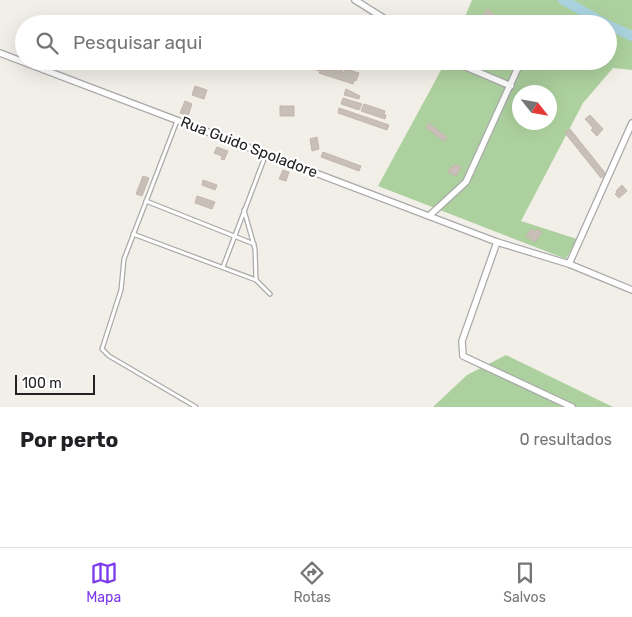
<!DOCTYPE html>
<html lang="pt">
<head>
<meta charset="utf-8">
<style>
	:root { --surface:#fff; --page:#f6f6f6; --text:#202124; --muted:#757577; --line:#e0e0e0; --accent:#7c3aed }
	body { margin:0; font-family:Rubik,sans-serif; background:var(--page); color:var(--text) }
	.compass { position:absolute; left:512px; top:85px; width:45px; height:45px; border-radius:50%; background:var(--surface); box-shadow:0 5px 20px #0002; rotate:121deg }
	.scale { position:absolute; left:15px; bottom:12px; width:80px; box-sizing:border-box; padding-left:5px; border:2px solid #222; border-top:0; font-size:14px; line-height:18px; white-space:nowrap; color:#222; -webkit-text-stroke:4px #fff; paint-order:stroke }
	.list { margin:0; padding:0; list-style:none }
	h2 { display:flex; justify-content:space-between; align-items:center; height:65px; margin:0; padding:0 20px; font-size:21px }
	h2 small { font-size:16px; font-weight:400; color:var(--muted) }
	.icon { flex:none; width:28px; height:28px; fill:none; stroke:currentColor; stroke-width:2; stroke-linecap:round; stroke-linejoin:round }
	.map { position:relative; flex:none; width:632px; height:407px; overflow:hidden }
	.search { position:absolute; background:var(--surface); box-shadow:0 5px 20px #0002; left:15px; right:15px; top:15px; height:55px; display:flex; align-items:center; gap:12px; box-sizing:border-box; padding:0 18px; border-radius:28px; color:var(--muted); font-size:19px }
	.sheet { height:140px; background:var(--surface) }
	nav { display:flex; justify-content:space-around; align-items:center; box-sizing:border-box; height:70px; border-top:1px solid var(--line); background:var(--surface); font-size:14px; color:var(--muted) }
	nav a { display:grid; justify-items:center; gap:2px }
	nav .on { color:var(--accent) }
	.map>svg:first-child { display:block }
</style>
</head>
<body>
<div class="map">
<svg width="632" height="407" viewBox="0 0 632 407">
	<rect width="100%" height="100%" fill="#f2efe9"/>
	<g fill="#add19e" fill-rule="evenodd">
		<path d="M472 0H632V70L613 68 583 103 521 221 577 239 566 259 378 186 446 61H608V24H462ZM520 92H550V122H520Z"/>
		<path d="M506 355 613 407H433L467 375Z"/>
	</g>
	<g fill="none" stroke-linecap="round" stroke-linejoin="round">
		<g stroke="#aad3df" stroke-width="10">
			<path d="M563 0 606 24"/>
			<path d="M608 25 632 36"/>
		</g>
	</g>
	<g fill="#c7bfb8" stroke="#c4b6ab">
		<path d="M488 9 503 24H488L481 17Z"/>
		<path d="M300 61H311L322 65 321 67 334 71 335 67 343 68 342 72H344L345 69 359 73 356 81 354 80 353 84 319 73 320 71 299 65Z"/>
		<path d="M195 86 207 90 204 99 192 95Z"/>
		<path d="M346 89 360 96 359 99 344 95Z"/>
		<path d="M343 98 362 104 359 110 341 104Z"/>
		<path d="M185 101 192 104 188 116 180 113Z"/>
		<path d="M364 104 385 111 384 114 386 115 385 119 361 111Z"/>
		<rect x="280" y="106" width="14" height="10"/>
		<path d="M339 108 389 125 387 130 338 113Z"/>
		<path d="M590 115 603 129 597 136 591 130 593 128 585 119Z"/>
		<path d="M429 123 447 137 444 141 426 128Z"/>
		<path d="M570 129 606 174 601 178 565 133Z"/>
		<path d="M317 137 319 149 312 151 310 139Z"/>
		<path d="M217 147 228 151 224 160 221 159 222 156 214 153Z"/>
		<path d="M323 152 361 166 359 171 321 157Z"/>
		<path d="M455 164 461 167 456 176 448 172 451 167 452 168Z"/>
		<path d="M283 170 289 172 286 181 279 179Z"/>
		<path d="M143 176 149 178 142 196 136 194Z"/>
		<path d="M203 180 217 185 215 190 202 185Z"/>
		<path d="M622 185 627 191 619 198 615 194 617 193 616 191Z"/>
		<path d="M197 196 215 202 212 209 195 203Z"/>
		<path d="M531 229 535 232 538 229 542 232 535 242 526 236Z"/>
	</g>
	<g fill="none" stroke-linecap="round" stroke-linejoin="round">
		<g stroke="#a9a9a9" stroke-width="5.5">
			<g id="lane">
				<path d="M177 121 124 259 121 290 102 349 109 356 196 407"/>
				<path d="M146 201 254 244"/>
				<path d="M244 210 255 249 256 280 270 294"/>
				<path d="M133 234 256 280"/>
				<path d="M223 267 266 154"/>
			</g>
		</g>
		<g stroke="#a9a9a9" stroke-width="8">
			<g id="street">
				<path d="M355 0 393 24"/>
				<path d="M0 53 497 242 569 264 632 290"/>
				<path d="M452 61 511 86"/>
				<path d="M429 216 466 182 521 61"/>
				<path d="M497 242 462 341 463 356 572 407"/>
				<path d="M569 264 632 123"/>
			</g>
		</g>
		<use href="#lane" stroke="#fff" stroke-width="3"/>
		<use href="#street" stroke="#fff" stroke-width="5.5"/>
	</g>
	<g text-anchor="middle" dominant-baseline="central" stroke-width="4.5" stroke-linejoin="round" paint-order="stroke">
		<g font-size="15" fill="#222" stroke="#fff">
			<text transform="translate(249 147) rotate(21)">Rua Guido Spoladore</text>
		</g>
	</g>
</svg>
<svg class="compass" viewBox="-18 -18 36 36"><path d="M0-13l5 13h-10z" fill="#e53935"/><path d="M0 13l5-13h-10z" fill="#757577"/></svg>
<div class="scale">100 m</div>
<div class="search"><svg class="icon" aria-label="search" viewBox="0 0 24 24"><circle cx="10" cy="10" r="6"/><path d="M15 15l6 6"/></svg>Pesquisar aqui</div>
</div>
<section class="sheet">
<h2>Por perto<small>0 resultados</small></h2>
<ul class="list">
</ul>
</section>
<nav>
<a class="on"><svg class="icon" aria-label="map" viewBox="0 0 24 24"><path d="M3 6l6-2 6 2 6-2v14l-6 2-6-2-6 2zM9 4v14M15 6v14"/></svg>Mapa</a>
<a><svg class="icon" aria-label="directions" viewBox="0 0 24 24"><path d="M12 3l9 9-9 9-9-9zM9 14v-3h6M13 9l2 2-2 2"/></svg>Rotas</a>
<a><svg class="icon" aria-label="saved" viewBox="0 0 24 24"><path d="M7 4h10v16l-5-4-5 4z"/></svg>Salvos</a>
</nav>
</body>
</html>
